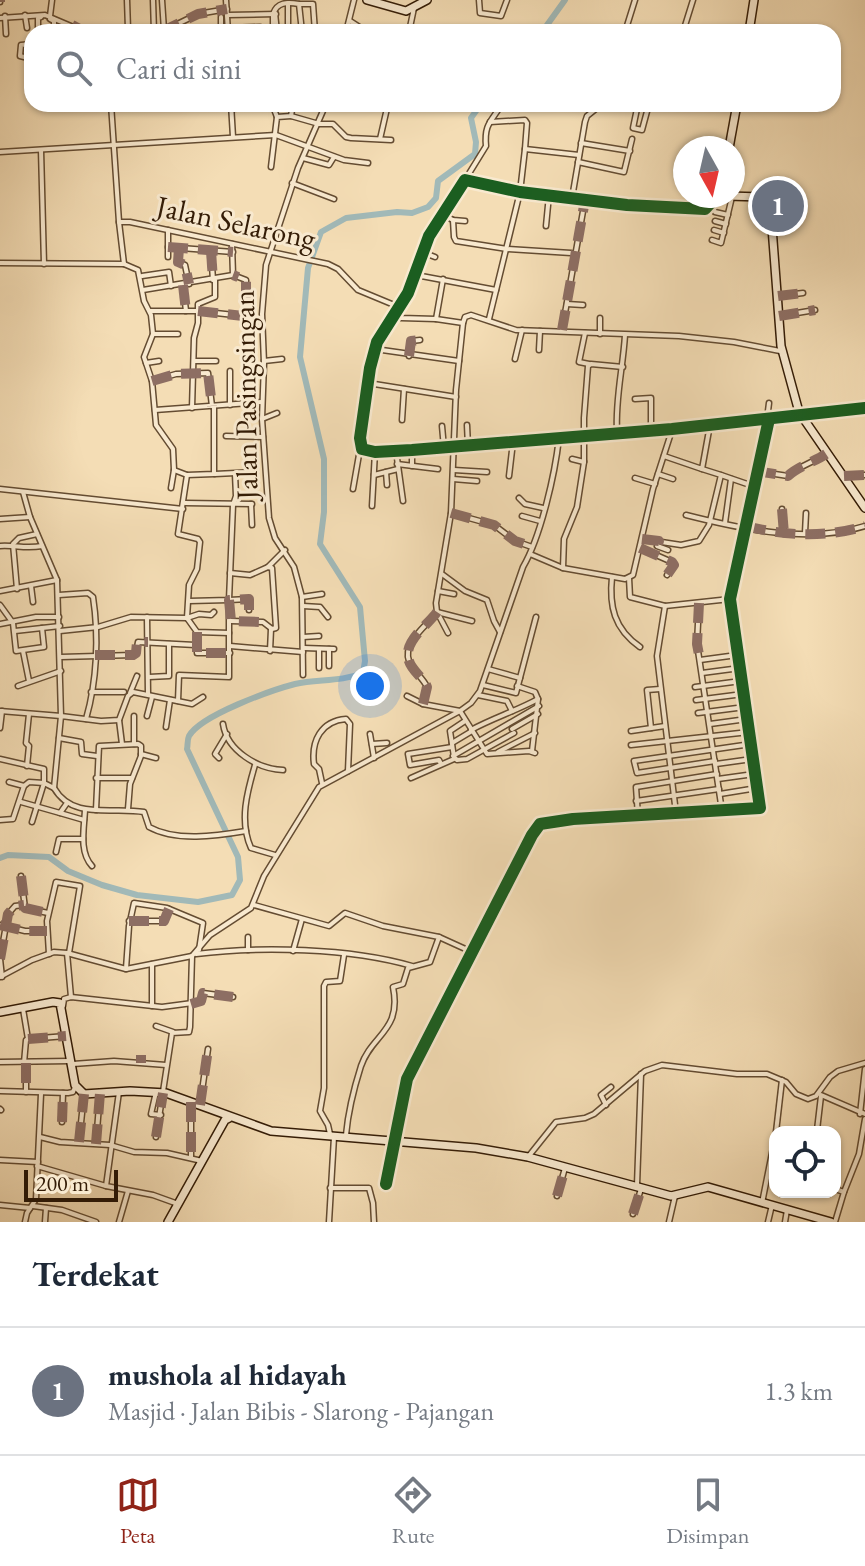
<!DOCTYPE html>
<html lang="id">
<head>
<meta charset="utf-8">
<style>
	:root { --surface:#fff; --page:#f2f2f3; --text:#1f2937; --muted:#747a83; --line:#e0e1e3; --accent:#8f2418 }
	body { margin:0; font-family:"EB Garamond",serif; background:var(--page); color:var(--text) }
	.controls { position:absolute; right:24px; bottom:24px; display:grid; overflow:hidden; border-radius:16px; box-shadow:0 2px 6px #0004 }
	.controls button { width:72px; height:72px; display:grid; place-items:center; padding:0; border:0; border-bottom:2px solid var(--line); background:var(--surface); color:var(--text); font:40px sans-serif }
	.compass { position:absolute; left:673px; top:136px; width:72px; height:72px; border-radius:50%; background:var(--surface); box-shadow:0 2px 6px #0004; rotate:172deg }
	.scale { position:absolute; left:24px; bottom:20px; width:94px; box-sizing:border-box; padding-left:8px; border:4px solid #341c06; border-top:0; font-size:22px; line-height:28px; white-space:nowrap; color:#341c06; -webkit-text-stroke:6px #f8e9cf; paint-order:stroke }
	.you { position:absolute; left:370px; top:686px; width:28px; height:28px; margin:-20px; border:6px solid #fff; border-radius:50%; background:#1a73e8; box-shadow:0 0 0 12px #1a73e833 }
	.badge { display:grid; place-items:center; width:52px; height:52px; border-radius:50%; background:var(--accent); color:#fff; font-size:26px; font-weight:700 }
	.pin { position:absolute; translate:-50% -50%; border:4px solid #fff; box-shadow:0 2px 8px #0006 }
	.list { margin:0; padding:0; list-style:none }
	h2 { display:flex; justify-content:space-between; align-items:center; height:104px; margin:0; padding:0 32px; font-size:34px }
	h2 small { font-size:26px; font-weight:400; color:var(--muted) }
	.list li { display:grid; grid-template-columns:52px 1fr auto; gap:24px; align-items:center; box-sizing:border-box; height:128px; padding:0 32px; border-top:2px solid var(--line) }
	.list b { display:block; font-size:30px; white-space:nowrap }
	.list p { margin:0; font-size:26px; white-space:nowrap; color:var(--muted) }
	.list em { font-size:26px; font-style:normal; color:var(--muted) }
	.icon { flex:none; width:44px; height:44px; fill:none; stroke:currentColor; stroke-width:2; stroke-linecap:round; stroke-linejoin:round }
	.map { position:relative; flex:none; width:865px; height:1222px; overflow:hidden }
	.search { position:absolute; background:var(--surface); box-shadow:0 2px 6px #0004; left:24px; right:24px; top:24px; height:88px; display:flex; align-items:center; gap:20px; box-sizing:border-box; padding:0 28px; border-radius:24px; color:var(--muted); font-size:30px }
	.sheet { height:232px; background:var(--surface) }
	nav { display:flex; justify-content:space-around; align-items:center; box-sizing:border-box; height:112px; border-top:2px solid var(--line); background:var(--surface); font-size:22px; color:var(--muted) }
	nav a { display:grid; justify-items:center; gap:4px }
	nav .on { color:var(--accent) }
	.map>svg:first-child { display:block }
</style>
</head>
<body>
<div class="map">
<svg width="865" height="1222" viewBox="0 0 865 1222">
	<rect width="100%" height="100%" fill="#f4ddb5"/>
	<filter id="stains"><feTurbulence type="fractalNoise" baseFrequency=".0025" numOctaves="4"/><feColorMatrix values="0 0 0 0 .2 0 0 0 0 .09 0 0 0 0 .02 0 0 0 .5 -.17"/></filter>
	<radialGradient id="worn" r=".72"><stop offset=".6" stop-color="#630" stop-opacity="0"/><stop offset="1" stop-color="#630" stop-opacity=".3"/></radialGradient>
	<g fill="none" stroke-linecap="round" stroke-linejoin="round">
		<g stroke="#a1b9b8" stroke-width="6">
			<path d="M542 32 565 0"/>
			<path d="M0 858 8 855 49 857 68 871 102 885 137 895 198 902 232 895 240 880 238 857 187 749C188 745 187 740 189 736 201 715 272 690 295 684 318 679 341 682 363 673L365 661 360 607 320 544 324 512V459L300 357 308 268 321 232 346 218 397 212 412 213 428 207 436 198 438 181 475 154 476 142 471 118 481 104"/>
		</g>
		<g stroke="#644c32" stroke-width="7">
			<g id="street">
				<path d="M127 0 128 29"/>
				<path d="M153 0 154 32"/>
				<path d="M162 0 164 30"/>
				<path d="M226 0 228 32"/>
				<path d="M479 0 480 13 501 16 507 0"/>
				<path d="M0 2V0"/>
				<path d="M288 3V32"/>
				<path d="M299 4H313L315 32"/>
				<path d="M275 13 277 32"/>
				<path d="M273 14C277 2 287 2 299 4L302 32"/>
				<path d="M25 15 27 28"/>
				<path d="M228 15 276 14"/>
				<path d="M5 16 6 34"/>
				<path d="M50 16 52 0"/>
				<path d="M221 17V32"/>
				<path d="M0 18 45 15 85 32"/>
				<path d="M50 19 54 21V32"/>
				<path d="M350 21 367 32"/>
				<path d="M228 28 260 27"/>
				<path d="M38 32V18L41 17"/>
				<path d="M102 32 144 29 150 32"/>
				<path d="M161 32 198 14 227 9"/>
				<path d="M273 32V14"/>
				<path d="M346 32 354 0"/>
				<path d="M409 32 414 8"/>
				<path d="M587 32 597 28 606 32"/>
				<path d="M625 32 635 0"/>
				<path d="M683 32 693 0"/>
				<path d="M32 44 21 45 20 56 32 59"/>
				<path d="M111 104 119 222"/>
				<path d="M231 104 233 137"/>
				<path d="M272 104 277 117"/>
				<path d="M519 104 526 106"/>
				<path d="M638 104 633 128 642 130 649 104"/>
				<path d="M231 109 255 107"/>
				<path d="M291 116 319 124H333L346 137 351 138 391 140"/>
				<path d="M490 122 525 120 527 123 525 149"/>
				<path d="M380 139 388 104"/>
				<path d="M581 143 630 151"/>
				<path d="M704 146 715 148"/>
				<path d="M41 150 44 264"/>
				<path d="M0 152 276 135 344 160 368 163"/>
				<path d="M303 158 329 165 334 157"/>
				<path d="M578 162 624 172 632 139"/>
				<path d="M271 167 277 117 291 116 293 104"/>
				<path d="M465 180 486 146C484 124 491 122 502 104"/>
				<path d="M292 183 334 199"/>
				<path d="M717 196 705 209 627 205 520 192 465 180 429 236 408 293 377 342 370 368 360 438 362 449 375 452 412 450 672 429 865 408"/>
				<path d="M572 198 585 122 587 116 602 104"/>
				<path d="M715 212 728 215"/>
				<path d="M443 215 453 220 465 221"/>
				<path d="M453 220 454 237 456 241 507 249 571 253"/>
				<path d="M715 221 726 224"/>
				<path d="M546 226 549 195"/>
				<path d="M714 230 724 233"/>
				<path d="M712 240 721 243 732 197"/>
				<path d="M232 244 233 275"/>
				<path d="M168 247 233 252"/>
				<path d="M179 248 178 262 185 265 189 284"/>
				<path d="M211 251 213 280"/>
				<path d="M422 252 435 257"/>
				<path d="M168 257V230"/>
				<path d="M0 263 124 264 119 222H130L328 264 338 269 358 290 399 307"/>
				<path d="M124 264 138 270 144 301 151 315 153 334 144 357 152 381 156 425 173 449 174 470 187 475 178 534 198 539 200 542 197 569 189 585 187 618 197 632 229 633"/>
				<path d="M416 275 496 290"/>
				<path d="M142 276 169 272 171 286"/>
				<path d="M183 285 186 311"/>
				<path d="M143 290 233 275 246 280V307L243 316 198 311H150"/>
				<path d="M778 296 803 293"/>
				<path d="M567 304 583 305"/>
				<path d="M394 315 401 318 436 319 443 279"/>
				<path d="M779 316 815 310"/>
				<path d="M436 319 463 323"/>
				<path d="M489 319 520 192 525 149 579 155"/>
				<path d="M562 330 585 200"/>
				<path d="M585 333 579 362 589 364"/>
				<path d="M153 334H178"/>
				<path d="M600 334V318"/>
				<path d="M375 349 459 361"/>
				<path d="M539 350 540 331"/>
				<path d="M409 356 411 341 420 340"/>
				<path d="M515 359 522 330"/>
				<path d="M195 361H216"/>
				<path d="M264 361 282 359"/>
				<path d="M146 363 159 361"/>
				<path d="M230 371V405"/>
				<path d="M152 381 176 374 208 373 212 406"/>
				<path d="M368 383 456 397"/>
				<path d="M635 399 651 398V430"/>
				<path d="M192 408 194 338 198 323V304L215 297V280"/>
				<path d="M155 410 262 402"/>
				<path d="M262 419 277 413"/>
				<path d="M767 419 769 403"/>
				<path d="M402 420 404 389"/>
				<path d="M467 425 468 446"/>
				<path d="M442 426 444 448"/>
				<path d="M617 432C615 399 623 368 625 335"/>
				<path d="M226 436 263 437"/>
				<path d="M396 451 403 501"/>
				<path d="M664 456 702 469 710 425"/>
				<path d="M572 459 584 462"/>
				<path d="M397 464 438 469"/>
				<path d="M412 466V450"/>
				<path d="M454 470 487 472"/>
				<path d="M756 471 788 476C797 467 814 462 826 454"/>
				<path d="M386 472 387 485"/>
				<path d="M215 474 256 472"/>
				<path d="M658 474 673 479"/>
				<path d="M187 475 214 474V407"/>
				<path d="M374 475 398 469"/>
				<path d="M721 475 753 486"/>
				<path d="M509 476 513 442"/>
				<path d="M844 476 865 475"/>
				<path d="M635 478 655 484"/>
				<path d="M453 479 477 481"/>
				<path d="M171 488 174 470"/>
				<path d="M0 489 183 509"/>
				<path d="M353 489 360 449"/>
				<path d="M519 498 525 504 543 508"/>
				<path d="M185 503 252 504"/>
				<path d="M251 504 252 525"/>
				<path d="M372 506 375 452"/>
				<path d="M782 509 784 534"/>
				<path d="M451 513 494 525 515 541 532 547"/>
				<path d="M686 515C741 529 809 544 865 526"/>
				<path d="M522 516 540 521"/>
				<path d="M0 519 30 517"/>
				<path d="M725 523 731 479"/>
				<path d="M805 533 806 513"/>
				<path d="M642 539 681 545 699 541 709 525 721 475 702 469"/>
				<path d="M0 546C16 545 25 549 42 546"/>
				<path d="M657 546 668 550"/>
				<path d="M640 548 672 562 674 565 667 575"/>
				<path d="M530 554 563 568 625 579 633 575 653 489 672 430"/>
				<path d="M268 567 285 550"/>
				<path d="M563 568 564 539 577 507 584 462V418L588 366 591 364 623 367"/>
				<path d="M230 573 250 575 268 567 272 568 276 628 272 629 263 622 231 621"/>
				<path d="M442 574 465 591 487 600 494 621 500 632"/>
				<path d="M612 577C609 606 614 629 640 647"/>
				<path d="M629 578 630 597 665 606 657 656 676 813"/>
				<path d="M31 586 33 602"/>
				<path d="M17 589 13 544 19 538 37 534"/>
				<path d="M0 591 57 580"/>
				<path d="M438 591 454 594"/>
				<path d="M59 595 88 593 93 597C99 636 97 681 86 719"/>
				<path d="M302 597 322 594"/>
				<path d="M189 601 229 600 233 505 236 496 235 474"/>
				<path d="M699 603 697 644 722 811"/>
				<path d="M0 605 13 623 16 651 44 647 42 628"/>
				<path d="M303 606 320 607 328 617"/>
				<path d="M665 606 730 599"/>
				<path d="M437 612 472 621"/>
				<path d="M147 617 148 694"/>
				<path d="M0 624 36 617H59"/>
				<path d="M15 631 60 626"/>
				<path d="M60 631 98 627 131 617 187 618 199 614 211 615 214 612"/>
				<path d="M197 633V653H230"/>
				<path d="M448 633 437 612 436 603 451 513 456 390 463 323 465 317 471 315 516 330 679 336 734 342 780 351"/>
				<path d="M303 637 319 636"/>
				<path d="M230 646 303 652"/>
				<path d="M304 648 334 649"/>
				<path d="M319 649V668"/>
				<path d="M23 651 29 681"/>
				<path d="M270 651 271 629"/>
				<path d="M61 657 133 655 136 653 138 642 195 645"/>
				<path d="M700 660 737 655"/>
				<path d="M329 666V649"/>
				<path d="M488 669 520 678"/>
				<path d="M702 673 740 668"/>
				<path d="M303 675 302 597 294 567 275 538 269 518 262 419 264 363 262 314 266 265 298 168 326 104"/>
				<path d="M149 677 169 676V644"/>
				<path d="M483 685 516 693 536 617"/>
				<path d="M18 686 61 671"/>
				<path d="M517 686 535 692 538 699 532 751"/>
				<path d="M695 687 741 681"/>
				<path d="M91 692H124"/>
				<path d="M130 693 137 676"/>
				<path d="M478 695 507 701 512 711"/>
				<path d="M407 696 423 704 460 711 487 754 529 751 535 753"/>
				<path d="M203 697 192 704 133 692 128 696 119 720 101 721 61 716 54 788C73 821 113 806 144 812L149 827C176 842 216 836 246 831"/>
				<path d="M696 700 743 694"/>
				<path d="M178 701 179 675 229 677V600L249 599V610"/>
				<path d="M423 704 427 687C423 677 412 671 409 661 402 642 428 625 437 612"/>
				<path d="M0 711 61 716 57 580 30 517 23 492"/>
				<path d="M698 713 745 707"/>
				<path d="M147 716 152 697"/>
				<path d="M119 720 122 744"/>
				<path d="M465 721 450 731 454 757 457 760 467 759 514 733"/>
				<path d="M223 724C227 751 258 769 283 770"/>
				<path d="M710 724 747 719"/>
				<path d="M166 727 170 700"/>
				<path d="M0 728 2 711"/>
				<path d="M651 728 647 690 660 689"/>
				<path d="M512 729 538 714"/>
				<path d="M471 730C493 718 516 711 538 699"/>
				<path d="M631 731 665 726"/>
				<path d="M370 734 374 758"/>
				<path d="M59 738 81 742 82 754 97 756"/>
				<path d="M452 743 472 731"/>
				<path d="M134 744V716"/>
				<path d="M372 744 387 743"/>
				<path d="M631 745 749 732"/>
				<path d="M498 752 535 733"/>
				<path d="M141 754 156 758"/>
				<path d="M453 756 539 706"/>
				<path d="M219 758 215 754 227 734"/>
				<path d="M0 759 44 769V783L54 788"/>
				<path d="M715 761 637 773 634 761 751 744"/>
				<path d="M441 764 439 760 410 765 408 754 452 747"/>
				<path d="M716 764 752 759"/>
				<path d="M255 765C247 792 239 821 251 848L275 855"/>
				<path d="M27 766 29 746 26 743 29 714"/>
				<path d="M96 778H132"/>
				<path d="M411 778 454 759"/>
				<path d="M718 779 754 774"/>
				<path d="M322 783 319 769 314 764C311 741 321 721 346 719L350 724 348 771"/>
				<path d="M24 786 29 782 44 783 32 822"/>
				<path d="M720 794 757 788"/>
				<path d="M636 801 719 789"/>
				<path d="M21 802 60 813 67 803"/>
				<path d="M85 810C84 829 79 852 92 866"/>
				<path d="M96 810 99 746 138 744 141 746V756L130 784 128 809"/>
				<path d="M60 813 84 820"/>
				<path d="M638 816 636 787 717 774"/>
				<path d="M0 820 13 819 24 786 9 782"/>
				<path d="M56 852 59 839H83"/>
				<path d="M21 876 25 908 48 913"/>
				<path d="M254 905 329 926 345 913 383 926 439 937 472 952"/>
				<path d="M129 921H164L169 909"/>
				<path d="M0 925 25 931H47"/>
				<path d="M248 950V937"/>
				<path d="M293 951 302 919"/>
				<path d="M67 953 71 997"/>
				<path d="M49 954 47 921 56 882 80 886 69 953"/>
				<path d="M196 954C260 946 350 948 412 966"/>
				<path d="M0 959 8 914 15 906 24 905"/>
				<path d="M0 959 2 977"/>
				<path d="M152 964V1006"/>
				<path d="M126 969 129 926 134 903 167 908 203 923 199 950"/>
				<path d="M0 977 32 960 54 952 67 953 126 969 192 956"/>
				<path d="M63 1006 64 999 71 997 162 1007 200 1002 203 993 233 997"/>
				<path d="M23 1009 28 1039 26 1040 24 1063"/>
				<path d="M156 1026 173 1032"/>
				<path d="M28 1039 66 1036"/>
				<path d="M0 1062 70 1061"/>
				<path d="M26 1063V1092"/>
				<path d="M73 1064 114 1061 166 1065"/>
				<path d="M0 1091 68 1093 73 1092 75 1087"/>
				<path d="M156 1092 151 1114 161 1115"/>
				<path d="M821 1095 865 1114"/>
				<path d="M191 1102V1157"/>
				<path d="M200 1105 208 1049"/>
				<path d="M606 1105 601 1095 611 1087"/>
				<path d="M0 1109 1 1110"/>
				<path d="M860 1114 865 1069"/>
				<path d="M62 1122 63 1093"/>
				<path d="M776 1132 782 1080"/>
				<path d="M820 1132 817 1130 821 1096"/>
				<path d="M330 1134 328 1125 320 1111 324 1088V986L326 982 340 981 344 955"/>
				<path d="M346 1135C348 1113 354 1088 361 1066 372 1034 402 1031 393 987L403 984 408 968 430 962 439 937"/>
				<path d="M40 1137 60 1142 110 1145 134 1152 167 1153 202 1161"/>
				<path d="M156 1137 172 1033 189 1032 190 1027 192 956 210 935 251 908 264 876 319 787 460 711 471 703 480 691 523 567C541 536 555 474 559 438"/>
				<path d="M79 1142 84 1094"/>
				<path d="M96 1143 100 1093"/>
				<path d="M528 1157 556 1122 585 1118 594 1114 645 1071 662 1065 737 1074H767L786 1082 796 1094 808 1099 816 1096 830 1077 838 1071 865 1063"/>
				<path d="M0 1160 38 1162"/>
				<path d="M37 1166 106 1186 153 1195 178 1204"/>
				<path d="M386 1184 407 1079 532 835 540 824 573 819 760 808 730 599 769 419"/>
				<path d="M637 1185 641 1074"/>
				<path d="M106 1186 119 1092"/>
				<path d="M330 1188H369L373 1203 374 1222"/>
				<path d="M835 1189 844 1192 835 1222"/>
				<path d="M844 1192 859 1154 865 1119"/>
				<path d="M557 1196 565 1168"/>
				<path d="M762 1203 775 1138"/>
				<path d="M0 1205 30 1208"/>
				<path d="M33 1206 62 1210 96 1222"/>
				<path d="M633 1214 641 1189"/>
				<path d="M25 1222 27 1213 36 1199 41 1094"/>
				<path d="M45 1222 46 1208"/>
				<path d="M119 1222 128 1191"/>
				<path d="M329 1222 334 1137"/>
				<path d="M669 1222 675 1196"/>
				<path d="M768 1222 772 1205"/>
				<path d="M785 1222 787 1210"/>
			</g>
		</g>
		<g stroke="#341c06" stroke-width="10">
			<g id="secondary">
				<path d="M367 0 406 11 427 0"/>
				<path d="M749 32 754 0"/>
				<path d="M729 148 737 104"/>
				<path d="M728 196 762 197 770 201 781 346 799 412 865 508"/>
				<path d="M0 1012 53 1002 60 1003 75 1085 84 1094 130 1091 166 1093 271 1131 476 1148 528 1157 671 1196 708 1187 831 1222"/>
				<path d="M168 1222 225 1120 229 1118"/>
			</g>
		</g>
		<use href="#street" stroke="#f8e9cf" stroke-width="4"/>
		<use href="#secondary" stroke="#f8e9cf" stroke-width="7"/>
		<g stroke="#8d6e63" stroke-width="10" stroke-dasharray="20 10" stroke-linecap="butt">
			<path d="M0 2V0"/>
			<path d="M72 25 85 32"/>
			<path d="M102 32 144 29 150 32"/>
			<path d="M161 32 198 14 227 9"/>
			<path d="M168 247 233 252"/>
			<path d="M179 248 178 262 185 265 189 284"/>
			<path d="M211 251 213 280"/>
			<path d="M183 285 186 311"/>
			<path d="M778 296 803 293"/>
			<path d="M198 311 243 316 246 307V280L233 275"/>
			<path d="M779 316 815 310"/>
			<path d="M562 330 585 200"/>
			<path d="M409 356 411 341 420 340"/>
			<path d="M152 381 176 374 208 373 212 406"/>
			<path d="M756 471 788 476C797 467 814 462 826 454"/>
			<path d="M844 476 865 475"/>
			<path d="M782 509 784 534"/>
			<path d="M451 513 494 525 515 541 533 547"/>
			<path d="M746 526C785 536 827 538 865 526"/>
			<path d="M642 539 659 541 655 552"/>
			<path d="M640 548 672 562 674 565 667 575"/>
			<path d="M699 603 697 644 700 660"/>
			<path d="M249 610V599L229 600 231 621 262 622"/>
			<path d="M197 632V653H230"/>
			<path d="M95 655H133L136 653 137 642H148"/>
			<path d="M423 704 427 687C423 677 412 671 409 661 402 642 428 625 437 612"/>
			<path d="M21 876 25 908 48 913"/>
			<path d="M129 921H164L169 909"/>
			<path d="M0 925 25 931H47"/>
			<path d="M0 959 8 914 15 906 24 905"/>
			<path d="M191 1004 201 1001 203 993 233 997"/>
			<path d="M28 1039 66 1036"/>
			<path d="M26 1063V1092"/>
			<path d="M141 1063V1055"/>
			<path d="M191 1102V1157"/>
			<path d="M200 1105 208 1049"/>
			<path d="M62 1122 63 1093"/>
			<path d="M156 1137 163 1093"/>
			<path d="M79 1142 84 1094"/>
			<path d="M96 1144 100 1093"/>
			<path d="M557 1196 565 1168"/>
			<path d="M633 1214 641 1189"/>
		</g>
		<g stroke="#f8e9cf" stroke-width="17">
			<g id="cycleway">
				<path d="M717 196 705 209 627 205 520 192 465 180 429 236 408 293 377 342 370 368 360 438 362 449 375 452 412 450 672 429 865 408"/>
				<path d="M386 1184 407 1079 532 835 540 824 573 819 760 808 730 599 769 419"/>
			</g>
		</g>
		<use href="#cycleway" stroke="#1b5e20" stroke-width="12"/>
	</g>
	<g text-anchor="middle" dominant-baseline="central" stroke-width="6" stroke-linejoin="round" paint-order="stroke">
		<g font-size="30" fill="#341c06" stroke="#f8e9cf">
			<text transform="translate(236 222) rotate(12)">Jalan Selarong</text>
			<text transform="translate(245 395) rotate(-91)">Jalan Pasingsingan</text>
		</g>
	</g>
	<rect width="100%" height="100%" filter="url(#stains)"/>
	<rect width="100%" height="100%" fill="url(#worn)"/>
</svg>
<div class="controls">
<button><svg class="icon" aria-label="locate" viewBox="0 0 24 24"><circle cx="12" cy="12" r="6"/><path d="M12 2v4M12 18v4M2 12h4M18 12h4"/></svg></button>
</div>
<svg class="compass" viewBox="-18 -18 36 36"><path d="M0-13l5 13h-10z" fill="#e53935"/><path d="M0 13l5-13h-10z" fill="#747a83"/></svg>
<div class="scale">200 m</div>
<div class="you"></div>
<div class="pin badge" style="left:778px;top:206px;background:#6b7280">1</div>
<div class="search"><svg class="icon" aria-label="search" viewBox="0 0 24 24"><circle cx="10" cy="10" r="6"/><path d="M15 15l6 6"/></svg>Cari di sini</div>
</div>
<section class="sheet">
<h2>Terdekat<small></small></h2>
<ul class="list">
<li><span class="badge" style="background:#6b7280">1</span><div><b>mushola al hidayah</b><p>Masjid · Jalan Bibis - Slarong - Pajangan</p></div><em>1.3 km</em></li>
</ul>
</section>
<nav>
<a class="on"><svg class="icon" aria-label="map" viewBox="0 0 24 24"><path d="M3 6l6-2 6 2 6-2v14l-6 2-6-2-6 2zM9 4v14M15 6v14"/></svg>Peta</a>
<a><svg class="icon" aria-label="directions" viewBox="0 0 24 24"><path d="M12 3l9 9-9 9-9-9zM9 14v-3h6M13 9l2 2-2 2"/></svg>Rute</a>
<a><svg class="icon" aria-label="saved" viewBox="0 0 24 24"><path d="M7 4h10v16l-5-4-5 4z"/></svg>Disimpan</a>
</nav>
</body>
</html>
